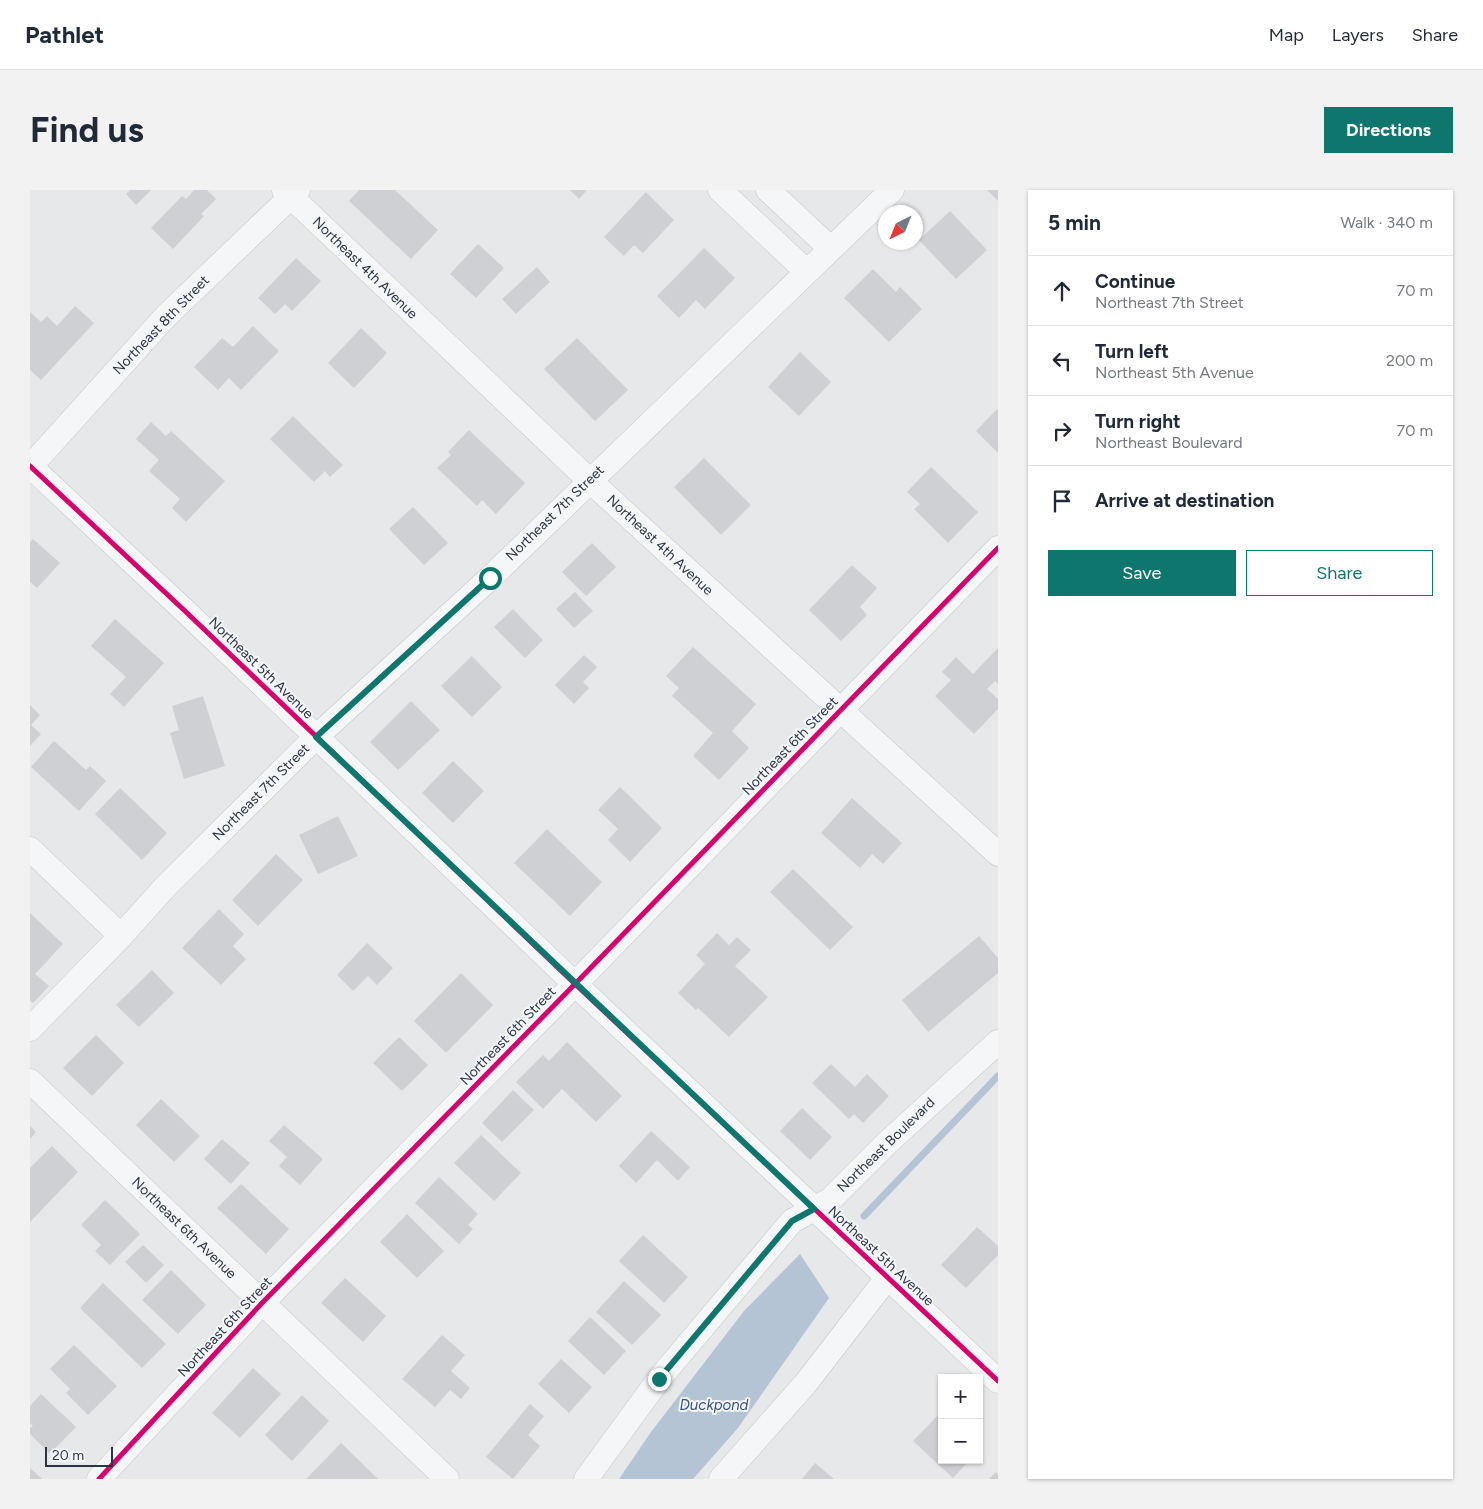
<!DOCTYPE html>
<html lang="en">
<head>
<meta charset="utf-8">
<style>
	:root { --surface:#fff; --page:#f2f2f3; --text:#1f2937; --muted:#747a83; --line:#e0e1e3; --accent:#0f766e }
	body { margin:0; font-family:Figtree,sans-serif; background:var(--page); color:var(--text) }
	.controls { position:absolute; right:15px; bottom:15px; display:grid; overflow:hidden; border-radius:0px; box-shadow:0 1px 4px #0004 }
	.controls button { width:45px; height:45px; display:grid; place-items:center; padding:0; border:0; border-bottom:1px solid var(--line); background:var(--surface); color:var(--text); font:25px sans-serif }
	.compass { position:absolute; left:848px; top:15px; width:45px; height:45px; border-radius:50%; background:var(--surface); box-shadow:0 1px 4px #0004; rotate:223deg }
	.scale { position:absolute; left:15px; bottom:12px; width:68px; box-sizing:border-box; padding-left:5px; border:2px solid #2b3445; border-top:0; font-size:14px; line-height:18px; white-space:nowrap; color:#2b3445; -webkit-text-stroke:4px #f4f6f9; paint-order:stroke }
	.stop { position:absolute; width:15px; height:15px; margin:-11px; border:4px solid #0f766e; border-radius:50%; background:#fff }
	.stop.end { background:#0f766e; border-color:#fff; box-shadow:0 1px 5px #0008 }
	.list { margin:0; padding:0; list-style:none }
	h2 { display:flex; justify-content:space-between; align-items:center; height:65px; margin:0; padding:0 20px; font-size:21px }
	h2 small { font-size:16px; font-weight:400; color:var(--muted) }
	.list li { display:grid; grid-template-columns:32px 1fr auto; gap:15px; align-items:center; box-sizing:border-box; height:70px; padding:0 20px; border-top:1px solid var(--line) }
	.list b { display:block; font-size:19px; white-space:nowrap }
	.list p { margin:0; font-size:16px; white-space:nowrap; color:var(--muted) }
	.list em { font-size:16px; font-style:normal; color:var(--muted) }
	.actions { display:flex; gap:10px; padding:15px 20px }
	.actions a { flex:1; padding:11px 0; border:1px solid var(--accent); border-radius:0px; text-align:center; font-size:18px; color:var(--accent) }
	.actions .main { background:var(--accent); color:#fff }
	.icon { flex:none; width:28px; height:28px; fill:none; stroke:currentColor; stroke-width:2; stroke-linecap:round; stroke-linejoin:round }
	.map { position:relative; flex:none; width:968px; height:1289px; overflow:hidden; border-radius:0px }
	header { display:flex; align-items:center; gap:30px; box-sizing:border-box; height:70px; padding:0 25px; background:var(--surface); border-bottom:1px solid var(--line) }
	header strong { font-size:24px }
	nav { display:flex; gap:28px; margin-inline-start:auto; font-size:18px }
	.intro { display:flex; align-items:center; justify-content:space-between; box-sizing:border-box; height:120px; padding:0 30px }
	h1 { margin:0; font-size:35px }
	.button { padding:12px 22px; border-radius:0px; background:var(--accent); color:#fff; font-size:18px; font-weight:700 }
	main { display:flex; gap:30px; padding:0 30px }
	aside { flex:1; background:var(--surface); border-radius:0px; box-shadow:0 1px 4px #0004 }
	.map>svg:first-child { display:block }
</style>
</head>
<body>
<header>
<strong>Pathlet</strong>
<nav><a>Map</a><a>Layers</a><a>Share</a></nav>
</header>
<div class="intro"><h1>Find us</h1><a class="button">Directions</a></div>
<main>
<div class="map">
<svg width="968" height="1289" viewBox="0 0 968 1289">
	<rect width="100%" height="100%" fill="#e6e8ea"/>
	<path fill="#b4c4d5" d="M770 1064 799 1108 708 1238 663 1289H589L621 1242 714 1121Z"/>
	<g fill="none" stroke-linecap="round" stroke-linejoin="round">
		<path stroke="#b4c4d5" stroke-width="7" d="M834 1026 968 886"/>
	</g>
	<g fill="#ced0d3">
		<path d="M100 0H121L106 15 96 4Z"/>
		<path d="M164 0H177L186 9 171 24 174 26 143 59 121 38 152 6 156 9Z"/>
		<path d="M329 0H365L408 40 381 69 319 11Z"/>
		<path d="M540 0H557L549 9Z"/>
		<path d="M957 0H968V11Z"/>
		<path d="M616 2 644 30 613 63 604 55 594 66 574 47Z"/>
		<path d="M920 21 957 60 926 89 889 50Z"/>
		<path d="M448 54 474 78 446 108 420 84Z"/>
		<path d="M674 58 705 88 675 119 666 110 649 128 627 106Z"/>
		<path d="M266 68 291 91 262 121 255 114 245 124 228 108Z"/>
		<path d="M507 77 520 92 486 124 472 109Z"/>
		<path d="M843 79 866 102 870 97 892 119 859 152 814 108Z"/>
		<path d="M45 116 64 133 11 190 0 180V122L11 132 17 126 27 136Z"/>
		<path d="M223 136 249 161 211 200 199 188 188 200 164 177 192 148 203 157Z"/>
		<path d="M331 138 357 163 324 198 298 173Z"/>
		<path d="M547 148 598 200 565 231 514 179Z"/>
		<path d="M770 162 801 192 769 226 738 197Z"/>
		<path d="M967 219 968 221V263L946 241Z"/>
		<path d="M263 226 313 275 300 287 295 281 284 292 240 249Z"/>
		<path d="M121 232 136 246 141 241 195 291 156 332 142 318 150 309 119 281 129 270 106 249Z"/>
		<path d="M439 240 495 293 466 324 452 310 447 316 407 278 421 265 418 262Z"/>
		<path d="M674 268 721 315 691 345 644 297Z"/>
		<path d="M901 277 948 322 918 353 884 319 890 314 877 302Z"/>
		<path d="M383 317 418 353 394 375 359 339Z"/>
		<path d="M3 349 30 373 7 398 0 392V352Z"/>
		<path d="M562 353 586 377 556 406 532 382Z"/>
		<path d="M822 375 847 398 830 417 837 425 811 451 779 420Z"/>
		<path d="M545 402 563 421 544 438 526 419Z"/>
		<path d="M483 419 513 450 495 468 464 437Z"/>
		<path d="M85 429 134 473 94 517 80 504 96 487 61 456Z"/>
		<path d="M663 457 726 514 702 541 719 558 689 590 663 566 683 543 642 506 649 498 636 486Z"/>
		<path d="M968 458V494L965 491 957 499 968 509V519L944 544 905 506 921 490 912 482 926 467 943 484Z"/>
		<path d="M554 465 567 477 553 492 559 498 544 514 525 495Z"/>
		<path d="M442 466 472 497 442 527 411 496Z"/>
		<path d="M173 506 195 576 154 589 140 543 149 540 142 516Z"/>
		<path d="M381 511 410 540 368 580 340 552Z"/>
		<path d="M0 515 10 525 1 535 11 544 0 556Z"/>
		<path d="M24 551 56 580 60 576 76 591 49 621 1 577Z"/>
		<path d="M423 571 454 601 423 633 392 603Z"/>
		<path d="M590 597 632 638 600 672 578 650 588 639 568 620Z"/>
		<path d="M90 598 137 643 112 670 65 624Z"/>
		<path d="M822 608 872 653 853 674 842 664 830 678 791 643Z"/>
		<path d="M308 626 328 666 288 684 269 645Z"/>
		<path d="M517 639 572 692 540 726 484 673Z"/>
		<path d="M246 664 273 690 228 736 202 710Z"/>
		<path d="M763 679 823 737 800 760 740 702Z"/>
		<path d="M189 719 214 744 203 756 216 769 191 795 152 758Z"/>
		<path d="M0 723 33 754 5 784 19 796 3 813 0 810Z"/>
		<path d="M687 743 699 755 707 747 721 760 705 776 738 807 699 847 668 818 666 820 648 803 675 774 666 765Z"/>
		<path d="M949 746 968 768V783L898 842 872 810Z"/>
		<path d="M337 753 363 778 347 795 338 786 323 801 307 785Z"/>
		<path d="M122 780 144 803 109 837 86 815Z"/>
		<path d="M431 783 463 815 416 863 384 831Z"/>
		<path d="M66 845 94 873 62 906 33 878Z"/>
		<path d="M369 847 398 875 372 901 343 873Z"/>
		<path d="M537 852 592 906 566 932 532 899 513 919 486 892 513 865 519 871Z"/>
		<path d="M801 874 825 897 837 884 859 906 833 933 824 924 819 929 782 893Z"/>
		<path d="M483 900 504 920 472 952 452 933Z"/>
		<path d="M131 909 170 946 144 972 106 935Z"/>
		<path d="M772 918 802 947 780 970 750 941Z"/>
		<path d="M254 935 293 969 270 995 249 976 257 967 239 951Z"/>
		<path d="M0 936 6 942 0 949Z"/>
		<path d="M621 941 660 977 648 991 627 970 606 993 589 976Z"/>
		<path d="M451 945 491 983 464 1011 424 973Z"/>
		<path d="M192 949 220 973 201 994 174 969Z"/>
		<path d="M22 956 48 982 0 1032V978Z"/>
		<path d="M409 987 448 1024 438 1035 443 1039 429 1054 385 1013Z"/>
		<path d="M211 994 259 1039 236 1064 187 1018Z"/>
		<path d="M75 1010 110 1044 80 1075 65 1061 71 1055 51 1035Z"/>
		<path d="M377 1024 414 1061 387 1088 350 1052Z"/>
		<path d="M947 1037 968 1056V1065L936 1098 911 1075Z"/>
		<path d="M613 1045 658 1087 634 1113 589 1071Z"/>
		<path d="M113 1055 134 1075 116 1093 95 1072Z"/>
		<path d="M141 1080 176 1115 148 1144 112 1110Z"/>
		<path d="M315 1088 356 1126 333 1152 291 1113Z"/>
		<path d="M594 1091 631 1125 602 1155 566 1122Z"/>
		<path d="M73 1093 136 1154 112 1178 50 1118Z"/>
		<path d="M560 1127 596 1161 574 1185 538 1151Z"/>
		<path d="M412 1145 435 1165 421 1181 440 1198 431 1209 420 1200 405 1217 372 1189Z"/>
		<path d="M44 1155 87 1196 58 1225 36 1203 40 1199 20 1179Z"/>
		<path d="M531 1169 562 1197 539 1223 508 1194Z"/>
		<path d="M223 1178 251 1204 210 1248 182 1223Z"/>
		<path d="M11 1204 46 1237 20 1264 0 1244V1238L3 1236 0 1233V1216Z"/>
		<path d="M272 1205 299 1231 262 1271 235 1245Z"/>
		<path d="M500 1214 514 1226 498 1245 510 1256 483 1289 456 1267Z"/>
		<path d="M912 1221V1270H940L923 1288 883 1251Z"/>
		<path d="M311 1253 348 1289H276Z"/>
		<path d="M785 1273 804 1289H772Z"/>
		<path d="M0 1278 12 1289H0Z"/>
		<path d="M966 1282 968 1285V1289H959Z"/>
	</g>
	<g fill="none" stroke-linecap="round" stroke-linejoin="round">
		<g stroke="#c4c6c8" stroke-width="25">
			<g id="minor">
				<path d="M254 0 559 290 968 664"/>
				<path d="M690 0 776 81"/>
				<path d="M738 0 800 58"/>
				<path d="M0 276 156 422 545 794 968 1191"/>
				<path d="M0 277 136 126 268 0"/>
				<path d="M0 659 91 746"/>
				<path d="M0 839 91 746 136 696 286 547 460 388 862 0"/>
				<path d="M0 891 417 1289"/>
				<path d="M69 1289 232 1113 545 794 968 358"/>
				<path d="M556 1289 629 1189 762 1031 800 1010 857 953 968 852"/>
				<path d="M691 1289 776 1193 857 1088"/>
			</g>
		</g>
		<use href="#minor" stroke="#f5f6f7" stroke-width="24"/>
		<g stroke="#f4f6f9" stroke-width="8">
			<g id="cycleway">
				<path d="M0 276 156 422 545 794 968 1191"/>
				<path d="M69 1289 232 1113 545 794 968 358"/>
			</g>
		</g>
		<use href="#cycleway" stroke="#d6006c" stroke-width="5"/>
	</g>
	<g fill="none" stroke-linecap="round" stroke-linejoin="round">
		<path stroke="#0f766e" stroke-width="6" d="M460 388 286 547 784 1019 762 1031 629 1189"/>
	</g>
	<g text-anchor="middle" dominant-baseline="central" stroke-width="4" stroke-linejoin="round" paint-order="stroke">
		<g font-size="14" fill="#2b3445" stroke="#f4f6f9">
			<text transform="translate(335 78) rotate(44)">Northeast 4th Avenue</text>
			<text transform="translate(131 135) rotate(-46)">Northeast 8th Street</text>
			<text transform="translate(525 323) rotate(-44)">Northeast 7th Street</text>
			<text transform="translate(630 355) rotate(43)">Northeast 4th Avenue</text>
			<text transform="translate(231 478) rotate(44)">Northeast 5th Avenue</text>
			<text transform="translate(760 556) rotate(-46)">Northeast 6th Street</text>
			<text transform="translate(231 602) rotate(-45)">Northeast 7th Street</text>
			<text transform="translate(478 846) rotate(-46)">Northeast 6th Street</text>
			<text transform="translate(856 955) rotate(-44)">Northeast Boulevard</text>
			<text transform="translate(154 1038) rotate(44)">Northeast 6th Avenue</text>
			<text transform="translate(851 1066) rotate(43)">Northeast 5th Avenue</text>
			<text transform="translate(195 1137) rotate(-47)">Northeast 6th Street</text>
		</g>
		<g font-size="15" font-style="italic" fill="#34527a" stroke="#f4f6f9">
			<text x="684" y="1215">Duckpond</text>
		</g>
	</g>
</svg>
<div class="controls">
<button>+</button>
<button>−</button>
</div>
<svg class="compass" viewBox="-18 -18 36 36"><path d="M0-13l5 13h-10z" fill="#e53935"/><path d="M0 13l5-13h-10z" fill="#747a83"/></svg>
<div class="scale">20 m</div>
<div class="stop" style="left:460px;top:388px"></div>
<div class="stop end" style="left:629px;top:1189px"></div>
</div>
<aside>
<h2>5 min<small>Walk · 340 m</small></h2>
<ul class="list">
<li><svg class="icon" aria-label="ahead" viewBox="0 0 24 24"><path d="M12 20V5M6 11l6-6 6 6"/></svg><div><b>Continue</b><p>Northeast 7th Street</p></div><em>70 m</em></li>
<li><svg class="icon" aria-label="left" viewBox="0 0 24 24"><path d="M17 20v-9H6M10 6l-5 5 5 5"/></svg><div><b>Turn left</b><p>Northeast 5th Avenue</p></div><em>200 m</em></li>
<li><svg class="icon" aria-label="right" viewBox="0 0 24 24"><path d="M7 20v-9h11M14 6l5 5-5 5"/></svg><div><b>Turn right</b><p>Northeast Boulevard</p></div><em>70 m</em></li>
<li><svg class="icon" aria-label="arrive" viewBox="0 0 24 24"><path d="M6 21V4h12l-3 4 3 4H6"/></svg><div><b>Arrive at destination</b></div></li>
</ul>
<div class="actions"><a class="main">Save</a><a>Share</a></div>
</aside>
</main>
</body>
</html>
